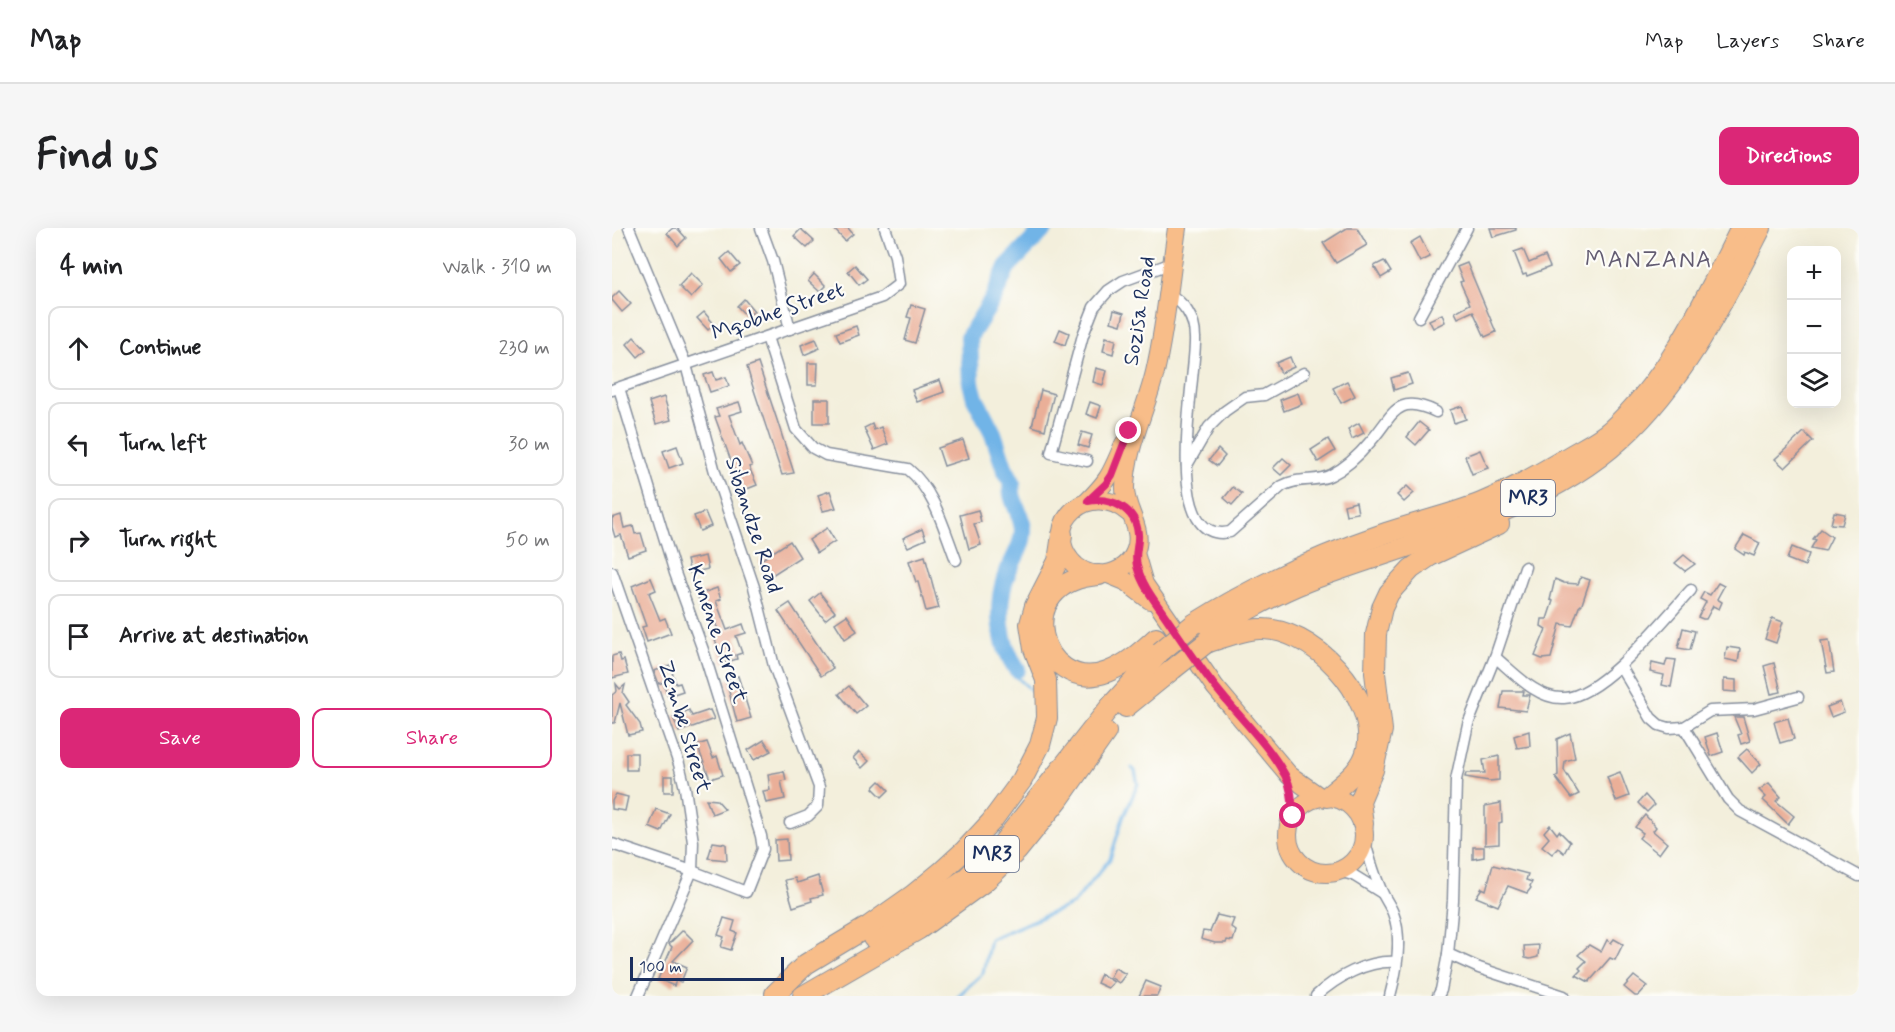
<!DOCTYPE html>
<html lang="en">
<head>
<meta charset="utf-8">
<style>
	:root { --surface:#fff; --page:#f6f6f6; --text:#202124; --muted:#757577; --line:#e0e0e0; --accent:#db2777 }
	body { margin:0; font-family:Mynerve,sans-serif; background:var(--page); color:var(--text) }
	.controls { position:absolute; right:18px; top:18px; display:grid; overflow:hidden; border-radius:12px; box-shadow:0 6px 24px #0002 }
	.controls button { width:54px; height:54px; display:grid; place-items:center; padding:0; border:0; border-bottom:2px solid var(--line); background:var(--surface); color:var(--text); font:30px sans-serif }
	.scale { position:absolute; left:18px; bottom:15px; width:154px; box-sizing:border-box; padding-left:6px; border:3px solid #1b2f5e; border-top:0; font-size:16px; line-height:21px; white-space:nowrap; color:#1b2f5e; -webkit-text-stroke:4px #fdfcf7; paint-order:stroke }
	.stop { position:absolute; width:18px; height:18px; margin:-14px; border:4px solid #db2777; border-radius:50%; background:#fff }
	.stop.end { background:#db2777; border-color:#fff; box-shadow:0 2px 6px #0008 }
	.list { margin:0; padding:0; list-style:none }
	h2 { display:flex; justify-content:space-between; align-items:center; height:78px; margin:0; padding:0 24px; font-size:26px }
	h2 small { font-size:20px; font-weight:400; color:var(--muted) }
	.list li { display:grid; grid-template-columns:39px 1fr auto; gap:18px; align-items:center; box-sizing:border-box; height:84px; margin:0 12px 12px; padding:0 12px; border:2px solid var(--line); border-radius:12px }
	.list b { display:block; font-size:22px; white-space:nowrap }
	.list em { font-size:20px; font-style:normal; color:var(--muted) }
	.actions { display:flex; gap:12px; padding:18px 24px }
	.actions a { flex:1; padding:14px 0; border:2px solid var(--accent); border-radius:12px; text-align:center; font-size:21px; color:var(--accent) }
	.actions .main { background:var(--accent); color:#fff }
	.icon { flex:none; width:33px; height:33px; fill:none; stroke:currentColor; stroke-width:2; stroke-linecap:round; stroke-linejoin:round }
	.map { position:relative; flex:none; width:1247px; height:768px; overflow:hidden; border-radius:12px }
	header { display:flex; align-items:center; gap:36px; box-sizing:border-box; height:84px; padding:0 30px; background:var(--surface); border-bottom:2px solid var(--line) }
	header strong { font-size:28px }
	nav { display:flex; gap:33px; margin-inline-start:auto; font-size:21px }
	.intro { display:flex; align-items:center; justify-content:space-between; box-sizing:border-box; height:144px; padding:0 36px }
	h1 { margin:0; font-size:42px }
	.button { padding:15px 27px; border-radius:12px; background:var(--accent); color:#fff; font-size:21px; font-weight:700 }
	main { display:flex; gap:36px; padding:0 36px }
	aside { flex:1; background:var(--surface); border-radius:12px; box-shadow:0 6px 24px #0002 }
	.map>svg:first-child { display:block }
</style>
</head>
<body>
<header>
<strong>Map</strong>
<nav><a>Map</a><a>Layers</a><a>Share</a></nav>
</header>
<div class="intro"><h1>Find us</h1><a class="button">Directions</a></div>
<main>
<aside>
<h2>4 min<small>Walk · 310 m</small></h2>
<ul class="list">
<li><svg class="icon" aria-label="ahead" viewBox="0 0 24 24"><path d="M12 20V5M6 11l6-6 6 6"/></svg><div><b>Continue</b></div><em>230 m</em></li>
<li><svg class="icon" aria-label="left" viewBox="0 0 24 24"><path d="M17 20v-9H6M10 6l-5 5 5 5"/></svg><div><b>Turn left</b></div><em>30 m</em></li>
<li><svg class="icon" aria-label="right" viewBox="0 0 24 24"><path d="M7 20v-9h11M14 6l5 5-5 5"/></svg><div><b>Turn right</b></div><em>50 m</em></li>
<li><svg class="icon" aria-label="arrive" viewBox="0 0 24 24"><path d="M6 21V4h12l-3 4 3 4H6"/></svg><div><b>Arrive at destination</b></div></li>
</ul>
<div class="actions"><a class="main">Save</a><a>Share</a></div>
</aside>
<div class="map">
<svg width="1247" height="768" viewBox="0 0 1247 768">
	<rect width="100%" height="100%" fill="#fdfcf7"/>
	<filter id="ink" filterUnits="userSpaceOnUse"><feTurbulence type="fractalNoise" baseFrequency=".0167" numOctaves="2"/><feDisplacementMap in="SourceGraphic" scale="12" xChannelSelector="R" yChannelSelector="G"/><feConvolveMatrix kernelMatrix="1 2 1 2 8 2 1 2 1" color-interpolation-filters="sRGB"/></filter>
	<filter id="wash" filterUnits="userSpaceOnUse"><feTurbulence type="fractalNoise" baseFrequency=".008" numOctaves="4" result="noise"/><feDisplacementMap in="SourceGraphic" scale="24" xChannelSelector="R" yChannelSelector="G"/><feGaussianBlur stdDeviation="1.35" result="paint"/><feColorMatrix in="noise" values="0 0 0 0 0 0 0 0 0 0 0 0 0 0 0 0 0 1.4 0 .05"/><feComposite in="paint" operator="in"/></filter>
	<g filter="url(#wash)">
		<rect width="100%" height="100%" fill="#f3efdc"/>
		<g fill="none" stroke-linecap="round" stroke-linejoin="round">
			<g stroke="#71b4e7" stroke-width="3">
				<path d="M405 441 406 450 420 463"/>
				<path d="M346 768 371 745 378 711 461 676 498 631 511 590 526 556 523 543 520 540"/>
			</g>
			<path stroke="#71b4e7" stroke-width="18" d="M405 441C387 416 384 380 393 351 398 335 411 320 411 303 411 285 396 272 400 254L392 239 381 205 363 170 359 155 357 109 381 71 395 39 433 0"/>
		</g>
		<g id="blocks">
			<g fill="#eaaf98">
				<path d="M61 0H65L74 10 66 18 55 5Z"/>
				<path d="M221 0H236L241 6 233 13Z"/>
				<path d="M735 0H745L755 17 724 35 711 15Z"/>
				<path d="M878 0H904V2L881 9Z"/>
				<path d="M189 1 202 13 195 20 182 8Z"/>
				<path d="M808 9 818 29 808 34 798 15Z"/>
				<path d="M911 21 917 35 933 28 938 39 915 48 914 46 911 47 902 24Z"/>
				<path d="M117 24 128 37 119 44 109 31Z"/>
				<path d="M772 33 779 44 769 50 762 38Z"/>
				<path d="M855 35 884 104 873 109 861 83 846 90 843 84 858 76 848 54 851 53 845 39Z"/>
				<path d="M243 37 255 51 247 57 236 43Z"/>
				<path d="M79 45 91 57 79 70 67 58Z"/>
				<path d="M202 46 214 58 208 64 196 53Z"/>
				<path d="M7 63 19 76 10 84 0 72V70Z"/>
				<path d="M132 71 142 83 135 89 125 78Z"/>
				<path d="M299 77 313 81 303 115 293 112 299 90 295 89Z"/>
				<path d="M502 82 512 85 509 97 499 94Z"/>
				<path d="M92 84 102 96 96 102 85 90Z"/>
				<path d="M830 86 833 94 821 100 817 92Z"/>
				<path d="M244 98 247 107 228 114 224 105Z"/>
				<path d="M448 101 457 105 453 117 443 113Z"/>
				<path d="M22 109 34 122 26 129 15 116Z"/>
				<path d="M494 109 504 112 501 126 491 123Z"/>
				<path d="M204 111 208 120 192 127 189 117Z"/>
				<path d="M678 129 682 139 669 145 664 135Z"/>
				<path d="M146 135 165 192 182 245 170 247 139 153 135 139Z"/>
				<path d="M196 135H206L205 157H196Z"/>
				<path d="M484 140 495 143 491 157 481 154Z"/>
				<path d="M101 144 104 152 114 149 117 158 98 164 92 147Z"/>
				<path d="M796 145 800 156 782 162 779 150Z"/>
				<path d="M328 152 332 164 305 174 300 162Z"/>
				<path d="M735 153 743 168 729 175 721 160Z"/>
				<path d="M429 162 442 166 433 202 420 198Z"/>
				<path d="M686 165 690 176 672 183 668 172Z"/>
				<path d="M52 169 59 192 44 196 37 174Z"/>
				<rect x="202" y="171" width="15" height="24"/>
				<path d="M127 174 130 183 117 187 128 217 130 215 140 238 137 239 145 257 130 263 103 189 107 188 104 181Z"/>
				<path d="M478 174 489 178 485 190 474 186Z"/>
				<path d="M850 178 854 191 842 195 838 182Z"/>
				<path d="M807 194 817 202 804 217 795 209Z"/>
				<path d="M747 195 752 205 740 211 736 201Z"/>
				<path d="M260 196 262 202 269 199 276 216 262 222 252 200Z"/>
				<path d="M470 204 480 207 476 220 466 217Z"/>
				<path d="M1192 204 1201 213 1173 240 1163 231Z"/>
				<path d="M716 211 723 223 706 234 699 222Z"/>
				<path d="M351 212 357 230 332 238 326 220Z"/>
				<path d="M65 218 71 235 57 240 51 223Z"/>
				<path d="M606 221 613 228 605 238 597 232Z"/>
				<path d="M868 222 876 240 860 246 853 228Z"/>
				<path d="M671 230 679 237 669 247 661 240Z"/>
				<path d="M795 258 802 265 792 274 785 267Z"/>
				<path d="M621 259 630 266 620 277 612 270Z"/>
				<path d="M218 263 224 280 211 283 206 267Z"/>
				<path d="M744 274 746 285 734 287 732 277Z"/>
				<path d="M366 282 369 294 362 296 369 317 357 321 348 287Z"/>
				<path d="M93 284 99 298 88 303 82 288Z"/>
				<path d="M1222 284 1233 286 1230 297 1219 296Z"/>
				<path d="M9 287 12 300 21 298 23 306 29 305 34 322 16 328 9 307 3 309 0 299V290Z"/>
				<path d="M215 300 223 313 205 325 197 312Z"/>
				<path d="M310 301 314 311 296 319 291 310Z"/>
				<path d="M1209 301 1220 309 1213 323 1199 320 1204 312 1201 311Z"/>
				<path d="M1132 307 1148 315 1142 328 1133 324 1132 327 1123 321Z"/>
				<path d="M178 313 188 329 157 349 147 333Z"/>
				<path d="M1180 319 1197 326 1193 338 1175 331Z"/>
				<path d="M1072 327 1083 336 1073 343 1063 335Z"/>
				<path d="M93 328 96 341 78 345 75 332Z"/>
				<path d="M313 328 327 380 314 383 306 354H304L297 333Z"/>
				<path d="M969 349 978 352 970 376 967 379 960 398 948 396 939 430 930 431 923 428 934 401 929 398 930 391H935L941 373 938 372 943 351 952 355 966 356Z"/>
				<path d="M39 350 44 362 37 365 48 392 53 390 59 405 35 414 30 399 34 398 20 358Z"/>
				<path d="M1106 355 1112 358 1105 371 1110 374 1107 381 1101 378 1094 391H1091L1086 389 1094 374 1088 371 1092 364 1098 367Z"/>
				<path d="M105 360 109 371 104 373 115 402 131 396 134 405 124 408 130 425 124 427 125 431 111 435 101 406 107 404 97 379 91 381 85 367Z"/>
				<path d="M208 365 223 384 213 392 198 373Z"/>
				<path d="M178 375 221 440 209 448 166 383Z"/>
				<path d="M235 387 245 403 233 411 223 395Z"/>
				<path d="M1160 390 1171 394 1164 415 1153 411Z"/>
				<path d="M1071 400 1083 403 1078 422 1066 420Z"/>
				<path d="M1217 412 1222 444 1215 445 1209 413Z"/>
				<path d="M1115 419 1128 421 1126 434 1113 431Z"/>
				<path d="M7 426 9 433 12 432 16 446 0 450V428Z"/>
				<path d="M1055 431 1064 432 1059 459 1050 457 1052 447 1038 444 1040 435 1053 438Z"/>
				<path d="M1162 435 1169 464 1159 466 1152 438Z"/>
				<path d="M58 438 64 456 68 455 71 463 56 468 51 454 47 456 42 443Z"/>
				<path d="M126 448 139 490 125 494 114 452Z"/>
				<path d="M1112 451 1124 452V464L1112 463Z"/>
				<path d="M4 456 8 461 13 457 11 465 17 474 14 477 28 496 30 504 16 507 8 475 3 495H0V467L5 463Z"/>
				<path d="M237 458 254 478 244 486 227 466Z"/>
				<path d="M891 463H912L911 467H918L914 483 888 480Z"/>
				<path d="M1228 474 1232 484 1219 489 1215 479Z"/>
				<path d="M77 482 80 488 98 482 102 491 67 504 61 489Z"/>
				<path d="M1122 489H1131L1138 513 1129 516 1126 507 1129 506Z"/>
				<path d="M1176 490 1182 511 1168 515 1162 494Z"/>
				<path d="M917 503 918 518 905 520 902 508Z"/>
				<path d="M958 505 963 530 953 533 952 542 967 566 959 570 943 549 946 547 945 511Z"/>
				<path d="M1105 505 1111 524 1099 528 1093 509Z"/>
				<path d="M152 512 159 523 142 532 136 522Z"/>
				<path d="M95 514 101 530 105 528 111 547 98 551 85 517Z"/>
				<path d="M1135 521 1149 536 1140 545 1126 529Z"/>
				<path d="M247 524 257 533 250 540 241 530Z"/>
				<rect x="14" y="525" width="11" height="17"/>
				<path d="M887 528V552L877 553 853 549 854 545H873L871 532Z"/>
				<path d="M172 543 174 552 169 553 173 571 154 575 151 563 158 562 156 546Z"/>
				<path d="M1008 544 1017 568 1004 573 995 549Z"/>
				<rect x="52" y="548" width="9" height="16"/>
				<path d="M268 553 277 562 270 569 261 560Z"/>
				<path d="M1157 555 1169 569 1164 573 1182 588 1176 596 1151 572 1154 569 1147 562Z"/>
				<path d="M4 566 16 569 13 583 0 581V573Z"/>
				<path d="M1033 567 1042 577 1035 584 1026 575Z"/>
				<path d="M94 571 105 572 113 581 100 586Z"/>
				<path d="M889 575 890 594 887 595V616L873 617V578Z"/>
				<path d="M44 581 58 586 49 604 37 599Z"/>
				<path d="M1033 587 1044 599 1041 603 1055 615 1047 626 1027 610 1031 605 1023 599Z"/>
				<path d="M938 597 945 606 947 603 958 614 952 625 946 620 940 626 930 618 937 610 932 604Z"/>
				<path d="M175 611 176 632 164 633 163 612Z"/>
				<path d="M101 614 114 616 115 632 96 630Z"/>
				<path d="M861 619H872V629L861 631Z"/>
				<path d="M881 637 916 646 914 652 920 654 918 658 919 660 915 665 896 658 886 678 864 669 870 660 874 662Z"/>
				<path d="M206 648 211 667 199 670 200 673 181 679 173 652 183 650 185 655Z"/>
				<path d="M605 687 622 691 619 699 624 703 621 713 615 712 614 715H603L589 711 591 703 598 704Z"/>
				<path d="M112 690 123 693 120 703 125 705 119 722 109 719 112 709 106 707Z"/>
				<path d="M71 702 81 712 61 733 75 739 69 754 64 752 62 758 46 751 60 719 57 716Z"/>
				<path d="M1002 711 1011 716 1003 732 998 730 977 754 964 747 969 742 967 740 974 733 966 727 977 717 989 724 995 712 999 715Z"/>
				<path d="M927 717 926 729 918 731 913 730 912 718Z"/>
				<path d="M503 740 514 746 507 755 498 749Z"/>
				<path d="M489 746 502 754 496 760 485 755Z"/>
				<path d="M1022 748 1035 758 1026 768H1023L1012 759Z"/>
				<path d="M534 753 549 759 545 768H527Z"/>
			</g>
		</g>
	</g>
	<g filter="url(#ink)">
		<use href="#blocks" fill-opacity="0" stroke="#878f9d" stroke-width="1.5"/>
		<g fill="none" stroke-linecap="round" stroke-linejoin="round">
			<g stroke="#878f9d" stroke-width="13">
				<g id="minor">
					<path d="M17 0 74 137 103 244 142 359 162 438 207 559 206 578 196 588 178 595"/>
					<path d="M149 0 161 33 178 101"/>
					<path d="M555 65C572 74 583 90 583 110 585 146 547 319 618 304L670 258C687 248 705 255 719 247 733 240 748 226 758 214 781 189 783 164 824 184"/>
					<path d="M807 89 855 0"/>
					<path d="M155 109 184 201 201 220 214 227 296 241C322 262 332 301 344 332"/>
					<path d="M0 162 270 69 287 56 283 28 273 0"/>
					<path d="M475 233 439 225 471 107 482 79 496 63 511 53 560 35"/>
					<path d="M575 237 597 199 613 183 633 169 652 167 692 145"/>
					<path d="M0 344 67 536 73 560 81 614 80 643 26 768"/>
					<path d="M883 429C901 444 926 472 952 470 991 468 1053 390 1079 362"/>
					<path d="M1009 439 1039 490 1047 497 1057 500 1072 499 1098 483 1142 481 1186 469"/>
					<path d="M1072 499 1116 571 1128 583 1247 648"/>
					<path d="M752 611C757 629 762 647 770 664 773 671 778 677 781 685 791 710 785 742 778 768"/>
					<path d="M0 616 80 643 134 664 151 621 149 608 91 422 63 345 7 160"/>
					<path d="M726 643 741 647 770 665"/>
					<path d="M836 726 867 740 952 768"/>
					<path d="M704 768C724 749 756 732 784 734"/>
					<path d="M826 768 829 762 836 726 841 673 844 552 856 496 883 429 913 339"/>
				</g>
			</g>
			<g stroke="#878f9d" stroke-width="20">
				<g id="primary">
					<path d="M476 273C499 250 499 245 512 216"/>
					<path d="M517 285C477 250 429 296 459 333 476 354 512 350 523 324 533 301 512 282 513 259 514 220 534 182 543 144 554 97 558 48 565 0"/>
					<path d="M523 325 532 356 603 459 677 547 708 569"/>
					<path d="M496 346 513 353 538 372"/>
					<circle cx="714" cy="607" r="38"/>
				</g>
			</g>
			<g stroke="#878f9d" stroke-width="22">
				<g id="motorway">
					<path d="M487 347C394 353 429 469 495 444 514 437 530 423 544 410"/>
					<path d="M582 396C642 358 707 328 774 305 806 294 839 287 869 275 900 262 929 245 958 228 971 220 988 212 1000 201 1060 146 1093 71 1129 0"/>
					<path d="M580 415C618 392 655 369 696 353 797 315 929 285 1009 211 1073 152 1110 76 1149 0"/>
					<path d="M594 415C611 410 629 402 647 401 699 398 766 468 755 521 751 542 730 556 715 569"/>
					<path d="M514 479 561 441"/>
					<path d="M751 596 748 573 761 542 770 502 763 445 764 406 770 380 777 365 799 341 818 328 887 296"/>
					<path d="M261 710 309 681 353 651 390 616 498 479 548 424"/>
					<path d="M163 766 194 736 257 698 301 667 329 644 353 622 379 594 410 552 428 517 435 490 434 452 422 421 418 396 423 378 446 333 450 307"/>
					<path d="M191 768 307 701 372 654 405 623 447 571 494 504"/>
				</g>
			</g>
			<use href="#minor" stroke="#fff" stroke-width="10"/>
			<use href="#primary" stroke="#f8bd89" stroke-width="18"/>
			<use href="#motorway" stroke="#f8bd89" stroke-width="20"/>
			<g stroke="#878f9d" stroke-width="22" stroke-linecap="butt">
				<g id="motorway-bridge">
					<path d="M548 424 582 396"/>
					<path d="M561 441 594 415"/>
				</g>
			</g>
			<use href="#motorway-bridge" stroke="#f8bd89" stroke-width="20"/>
		</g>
	</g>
	<g fill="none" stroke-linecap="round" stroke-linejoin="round" filter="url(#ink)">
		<path stroke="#db2777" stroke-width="8" d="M517 203 500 247 494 256 476 273C499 269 524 280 526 306 527 319 522 324 525 338 529 354 539 368 549 382 567 408 585 436 605 461 627 489 656 516 673 547 680 560 680 573 681 588"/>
	</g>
	<g text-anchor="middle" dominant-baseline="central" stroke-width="4.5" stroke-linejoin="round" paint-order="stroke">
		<g fill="#fdfcf7" stroke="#5f6c8c" stroke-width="1.5">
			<rect x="889" y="252" width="54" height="36" rx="4.5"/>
			<rect x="353" y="608" width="54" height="36" rx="4.5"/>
		</g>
		<g font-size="21" font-weight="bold" fill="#1b2f5e">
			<text x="916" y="270">MR3</text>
			<text x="380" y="626">MR3</text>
		</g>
		<g font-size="22" fill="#1b2f5e" stroke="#fdfcf7">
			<text transform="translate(528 83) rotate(-81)">Sozisa Road</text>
			<text transform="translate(166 84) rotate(-19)">Mqobhe Street</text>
			<text transform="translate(141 297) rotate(72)">Sibandze Road</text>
			<text transform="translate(105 406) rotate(71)">Kunene Street</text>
			<text transform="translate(72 499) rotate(73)">Zembe Street</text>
		</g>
		<g font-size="24" letter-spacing="1.5" fill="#635c72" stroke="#fdfcf7">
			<text x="1037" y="32">MANZANA</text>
		</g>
	</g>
</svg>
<div class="controls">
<button>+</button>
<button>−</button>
<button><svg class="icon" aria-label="layers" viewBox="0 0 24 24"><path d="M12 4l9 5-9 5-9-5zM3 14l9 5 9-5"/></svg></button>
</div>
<div class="scale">100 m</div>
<div class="stop" style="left:681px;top:588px"></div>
<div class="stop end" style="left:517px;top:203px"></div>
</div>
</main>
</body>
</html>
